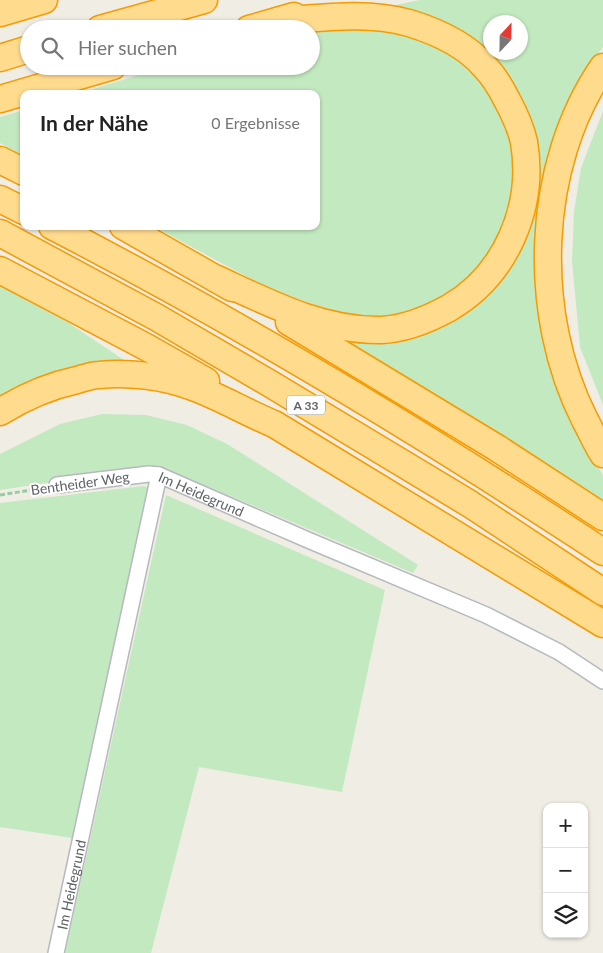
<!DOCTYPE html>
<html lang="de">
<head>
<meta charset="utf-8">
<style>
	:root { --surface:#fff; --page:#f2f2f2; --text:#222; --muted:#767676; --line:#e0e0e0 }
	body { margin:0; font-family:Lato,sans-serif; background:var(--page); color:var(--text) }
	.controls { position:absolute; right:15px; bottom:15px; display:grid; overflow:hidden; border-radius:10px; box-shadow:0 1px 4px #0004 }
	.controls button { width:45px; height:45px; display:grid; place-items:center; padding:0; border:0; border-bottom:1px solid var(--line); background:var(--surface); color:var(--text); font:25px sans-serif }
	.compass { position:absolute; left:483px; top:15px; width:45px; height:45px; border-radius:50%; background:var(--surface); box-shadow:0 1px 4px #0004; rotate:22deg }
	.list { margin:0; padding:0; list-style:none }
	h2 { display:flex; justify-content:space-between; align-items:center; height:65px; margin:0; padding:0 20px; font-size:21px }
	h2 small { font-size:16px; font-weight:400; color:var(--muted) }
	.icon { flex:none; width:28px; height:28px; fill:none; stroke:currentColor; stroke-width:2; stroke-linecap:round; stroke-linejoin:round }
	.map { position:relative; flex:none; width:603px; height:953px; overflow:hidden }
	.search { position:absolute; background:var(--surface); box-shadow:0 1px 4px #0004; left:20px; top:20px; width:300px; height:55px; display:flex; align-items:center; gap:12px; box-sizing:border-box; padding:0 18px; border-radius:28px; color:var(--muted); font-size:19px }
	.panel { position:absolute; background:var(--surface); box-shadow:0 1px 4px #0004; left:20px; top:90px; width:300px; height:140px; border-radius:10px }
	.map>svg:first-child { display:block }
</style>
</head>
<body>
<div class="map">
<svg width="603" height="953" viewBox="0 0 603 953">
	<rect width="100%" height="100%" fill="#f0ede5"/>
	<g fill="#c3e9c0" fill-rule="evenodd">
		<path d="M420 0H603V47L595 58 544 181 582 440 603 475V500L338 338 374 342 424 334 466 313 497 287 526 236 538 180 533 122 510 79 386 7ZM490 22H520V52H490Z"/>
		<path d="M371 28 411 36 450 55 477 76 499 105 516 144 513 191 502 235 474 273 435 302 386 318 344 315 284 294 249 278 153 226H316V94H77L168 66H311V30Z"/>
		<path d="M24 110V156L0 143V117Z"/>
		<path d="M603 111V405L580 347 572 261 574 212 581 168Z"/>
		<path d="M0 286 67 322 130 364 0 400Z"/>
		<path d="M102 414 146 415 187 425 227 444 418 565 413 573 159 466 0 490V454L60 424Z"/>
		<path d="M144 486 149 488 72 838 0 827V503Z"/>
		<path d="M166 495 385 590 342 792 199 767 151 953H65Z"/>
	</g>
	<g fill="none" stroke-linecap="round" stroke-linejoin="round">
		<g stroke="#b6b9bd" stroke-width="18">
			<g id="street">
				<path id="s1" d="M57 485 149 474 159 475 308 540 486 615 559 652 603 681"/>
				<path id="s2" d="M56 953 159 475"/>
			</g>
		</g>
		<g stroke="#f69a00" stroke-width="29">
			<g id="highway">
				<path d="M0 13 44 0"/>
				<path d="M100 29 204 0"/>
				<path d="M249 29 294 16"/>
				<path d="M0 58 29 49"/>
				<path d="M603 67C535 166 531 314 585 420 591 431 596 443 603 454"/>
				<path d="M0 99 113 66"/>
				<path d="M0 160 24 172"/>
				<path d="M0 199 24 211"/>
				<path d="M52 226C242 324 425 435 603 552"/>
				<path d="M123 226 232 288"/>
				<path d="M0 233 156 317 269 383 470 504 603 592"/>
				<path d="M0 270 148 348 206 381"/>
				<path d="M217 279C269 303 322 331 381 330 405 329 429 319 449 308 506 275 535 207 524 142 521 128 514 113 507 100 501 88 494 76 484 66 466 45 435 31 409 23 367 11 321 18 278 21"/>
				<path d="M289 322 497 448 603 517"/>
				<path d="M0 412C24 397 49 386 77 380 84 378 92 375 99 375 128 372 163 376 190 386 219 396 245 412 274 424L603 624"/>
			</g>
		</g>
		<path stroke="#98cba4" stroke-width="3" stroke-dasharray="5 2.5" stroke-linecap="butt" d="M0 495 44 488"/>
		<use href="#street" stroke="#fff" stroke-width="15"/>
		<use href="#highway" stroke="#ffdb8e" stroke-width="26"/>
	</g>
	<g text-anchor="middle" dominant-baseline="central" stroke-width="4" stroke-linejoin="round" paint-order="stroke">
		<rect fill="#fff" stroke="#8e9195" stroke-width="1" x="287" y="395.5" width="38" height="19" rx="4"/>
		<g font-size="12" font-weight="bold" fill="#5d6267">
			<text x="306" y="405">A 33</text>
		</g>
		<g font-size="14" fill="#5d6267" stroke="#fff">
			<text transform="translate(80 483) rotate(-8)">Bentheider Weg</text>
			<text stroke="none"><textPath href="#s1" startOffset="149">Im Heidegrund</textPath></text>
			<text stroke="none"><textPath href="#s2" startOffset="70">Im Heidegrund</textPath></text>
		</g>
	</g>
</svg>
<div class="controls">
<button>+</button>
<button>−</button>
<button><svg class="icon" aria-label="layers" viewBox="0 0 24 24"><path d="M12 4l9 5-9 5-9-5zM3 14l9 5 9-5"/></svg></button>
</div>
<svg class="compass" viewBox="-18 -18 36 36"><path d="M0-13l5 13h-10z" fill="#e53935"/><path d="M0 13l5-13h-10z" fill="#767676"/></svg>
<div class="search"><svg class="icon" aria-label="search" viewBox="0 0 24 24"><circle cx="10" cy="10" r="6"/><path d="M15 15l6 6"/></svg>Hier suchen</div>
<section class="panel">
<h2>In der Nähe<small>0 Ergebnisse</small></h2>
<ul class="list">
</ul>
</section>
</div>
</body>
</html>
